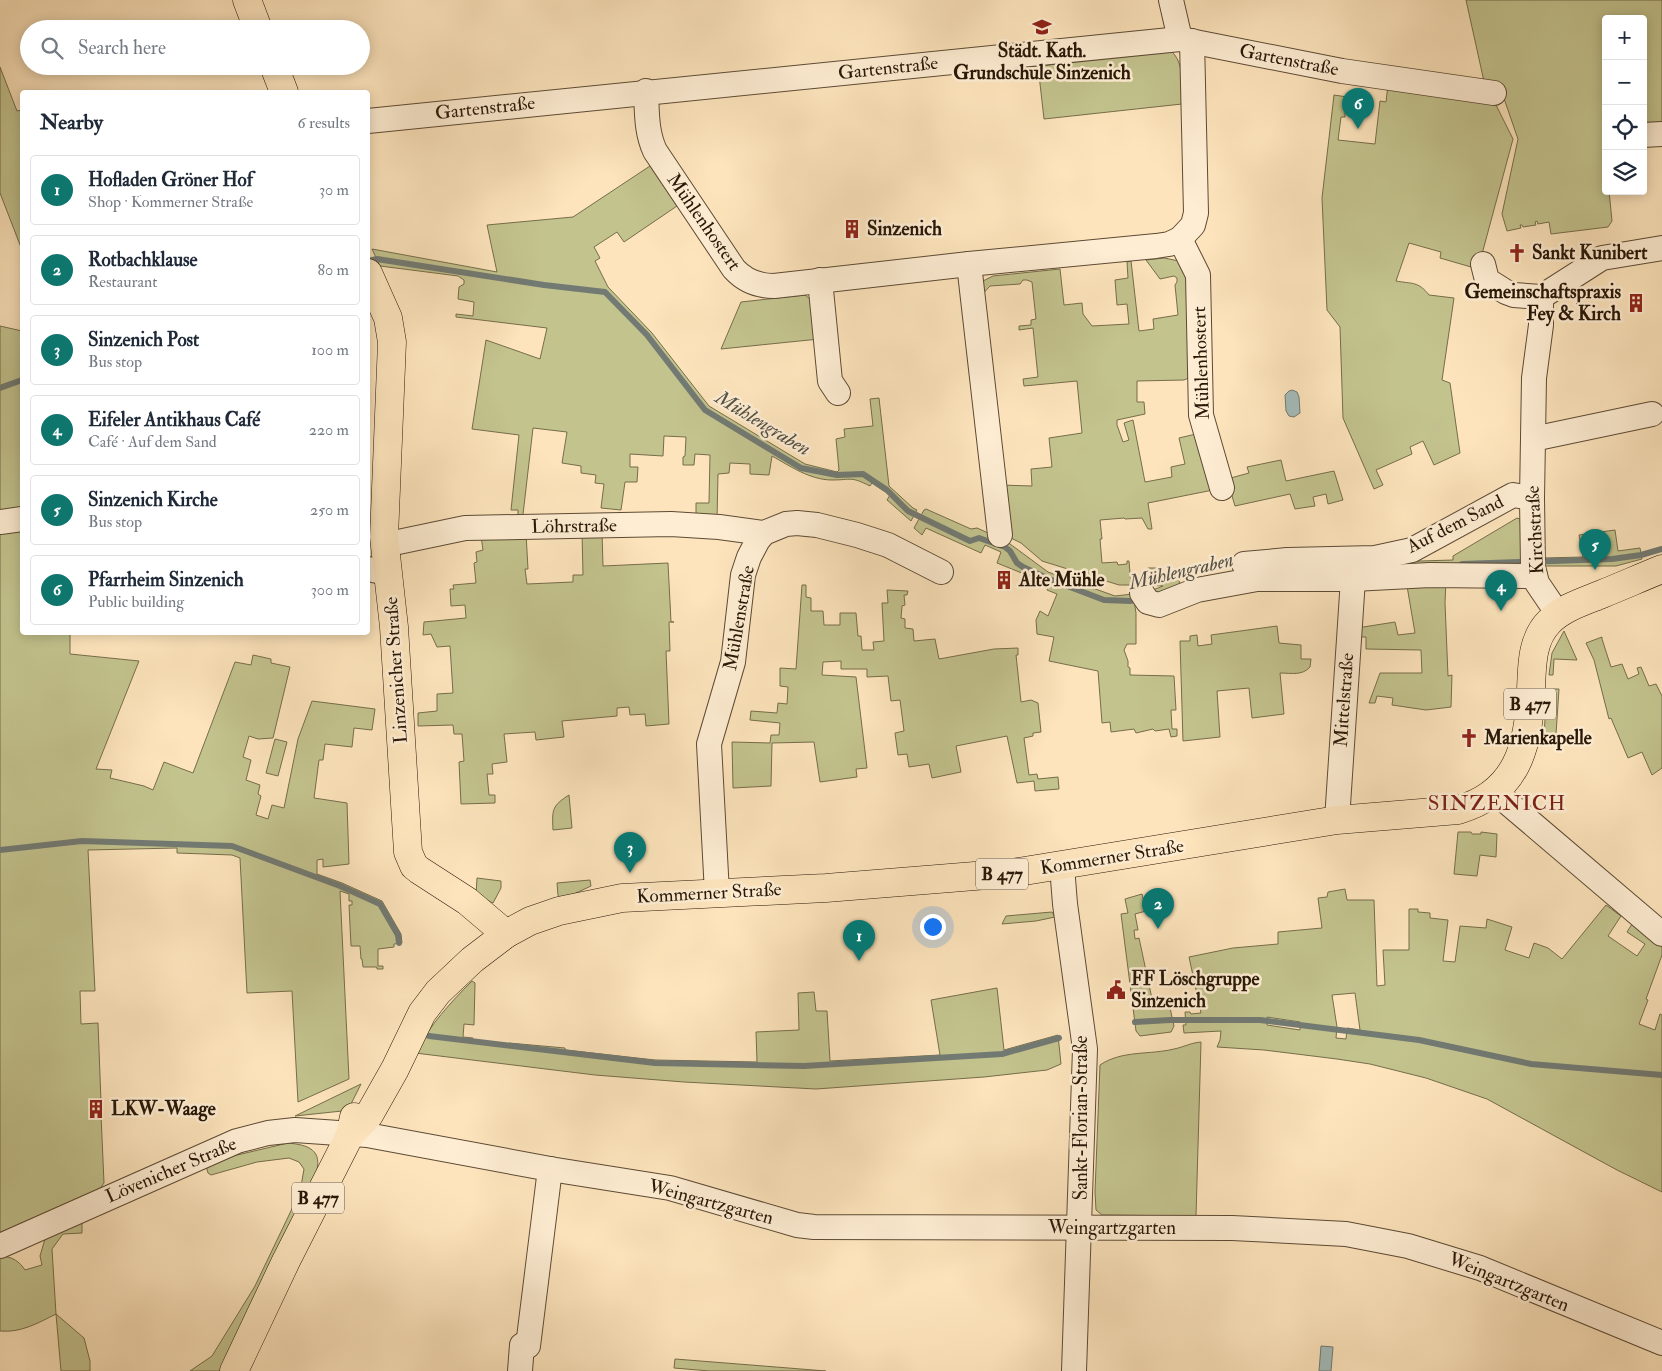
<!DOCTYPE html>
<html lang="en">
<head>
<meta charset="utf-8">
<style>
	:root { --surface:#fff; --page:#f2f2f3; --text:#1f2937; --muted:#747a83; --line:#e0e1e3; --accent:#0f766e }
	body { margin:0; font-family:"IM FELL Double Pica",serif; background:var(--page); color:var(--text) }
	.controls { position:absolute; right:15px; top:15px; display:grid; overflow:hidden; border-radius:5px; box-shadow:0 2px 12px #0003 }
	.controls button { width:45px; height:45px; display:grid; place-items:center; padding:0; border:0; border-bottom:1px solid var(--line); background:var(--surface); color:var(--text); font:25px sans-serif }
	.you { position:absolute; left:932px; top:926px; width:18px; height:18px; margin:-12px; border:4px solid #fff; border-radius:50%; background:#1a73e8; box-shadow:0 0 0 8px #1a73e833 }
	.badge { display:grid; place-items:center; width:32px; height:32px; border-radius:50%; background:var(--accent); color:#fff; font-size:16px; font-weight:700 }
	.pin { position:absolute; translate:-50% -41px; filter:drop-shadow(0 1px 2px #0008) }
	.pin::after { content:''; position:absolute; top:26px; width:18px; height:15px; background:inherit; clip-path:polygon(0 0,100% 0,50% 100%) }
	.list { margin:0; padding:0; list-style:none }
	h2 { display:flex; justify-content:space-between; align-items:center; height:65px; margin:0; padding:0 20px; font-size:21px }
	h2 small { font-size:16px; font-weight:400; color:var(--muted) }
	.list li { display:grid; grid-template-columns:32px 1fr auto; gap:15px; align-items:center; box-sizing:border-box; height:70px; margin:0 10px 10px; padding:0 10px; border:1px solid var(--line); border-radius:5px }
	.list b { display:block; font-size:19px; white-space:nowrap }
	.list p { margin:0; font-size:16px; white-space:nowrap; color:var(--muted) }
	.list em { font-size:16px; font-style:normal; color:var(--muted) }
	.icon { flex:none; width:28px; height:28px; fill:none; stroke:currentColor; stroke-width:2; stroke-linecap:round; stroke-linejoin:round }
	.map { position:relative; flex:none; width:1662px; height:1371px; overflow:hidden }
	.search { position:absolute; background:var(--surface); box-shadow:0 2px 12px #0003; left:20px; top:20px; width:350px; height:55px; display:flex; align-items:center; gap:12px; box-sizing:border-box; padding:0 18px; border-radius:28px; color:var(--muted); font-size:19px }
	.panel { position:absolute; background:var(--surface); box-shadow:0 2px 12px #0003; left:20px; top:90px; width:350px; height:545px; border-radius:5px }
	.map>svg:first-child { display:block }
</style>
</head>
<body>
<div class="map">
<svg width="1662" height="1371" viewBox="0 0 1662 1371">
	<rect width="100%" height="100%" fill="#fde4bc"/>
	<filter id="stains"><feTurbulence type="fractalNoise" baseFrequency=".004" numOctaves="4"/><feColorMatrix values="0 0 0 0 .2 0 0 0 0 .09 0 0 0 0 .02 0 0 0 .5 -.17"/></filter>
	<radialGradient id="worn" r=".72"><stop offset=".6" stop-color="#630" stop-opacity="0"/><stop offset="1" stop-color="#630" stop-opacity=".3"/></radialGradient>
	<g fill="#c3c38e" stroke="#766d4a" fill-rule="evenodd">
		<path d="M1466 0H1662V128H1643V19H1606V143L1604 144 1606 191H1609L1612 221 1608 227 1551 234 1549 222 1538 224 1537 221 1535 222 1536 225 1523 227 1522 225H1520L1521 228 1507 231 1502 214 1518 139 1500 87 1485 86Z"/>
		<path d="M1171 51C1185 63 1182 87 1182 104L1044 119 1038 66Z"/>
		<path d="M0 67 17 111 22 110V250L0 193Z"/>
		<path d="M1388 85 1494 101 1513 139 1478 269 1440 258 1441 252 1409 243 1396 281C1412 284 1418 281 1429 295L1454 298 1442 380 1450 383 1460 453 1434 465 1423 441 1410 447 1412 454 1376 470 1383 485 1374 489 1343 418 1340 327 1327 310 1322 198 1334 95 1354 98 1353 113H1345V117H1341L1338 140 1375 144 1380 101 1386 102Z"/>
		<path d="M650 166 677 206 624 242 617 232 594 247 600 258 595 261 608 287 652 333 709 406 805 464 837 472 839 470 836 439 845 437 844 429 873 426 870 399 879 398 889 486 913 508 917 510 911 521 887 500 890 495 872 483 870 486C850 476 852 480 832 480 810 480 790 466 772 456L769 475 750 474V464L730 463 729 473 718 474 717 520 696 519V503H709L710 455 695 454 694 465H683V457L685 456 686 437 664 436 663 456 630 454V467H638L637 482H625L621 510 601 508 604 484 595 483 596 475 581 473V466L562 463 567 432 533 428 522 523H518V510H511L519 435 472 429 486 340 540 359 547 328 456 317V314L473 316 474 302 458 299 459 287 464 284V280L458 276 380 266 372 249 497 272 487 225 573 217Z"/>
		<path d="M1164 258 1179 261 1188 274 1191 377 1184 380 1137 381V402H1144L1145 414 1117 420V425L1123 442 1129 440 1124 423 1133 420 1145 482 1172 477 1171 467 1185 464 1179 438 1196 434 1213 490 1148 503 1152 529H1148L1142 518 1125 519 1124 518 1100 520 1102 539H1100L1102 563 1117 562 1118 565 1127 564V561H1129L1131 585H1119L1042 561 1021 543 1005 535 1000 485 1032 486 1031 469 1052 467 1049 438 1082 433 1077 381 1024 386 1023 379 1038 377 1033 328 1019 330V326L1031 325V320L1036 319 1032 282 1027 280H1023L1020 284 990 286 980 297 983 281 993 276 1060 269 1064 305 1082 303 1083 314 1092 326 1129 324 1127 304 1117 305 1115 280 1128 278 1127 262 1131 261 1139 331 1154 329 1153 319 1178 315 1175 285 1177 282V278L1174 276 1160 279 1146 260Z"/>
		<path d="M805 295 815 303 819 339 721 349 741 302Z"/>
		<path d="M0 326 22 331V512L0 516Z"/>
		<path d="M1281 460 1286 481 1334 471 1343 500 1328 504 1326 494 1313 497 1315 506 1295 509 1290 494 1235 506 1227 479 1249 473 1247 467Z"/>
		<path d="M926 509 971 529 977 528 1006 541 1048 572 1115 596 1133 594 1136 613V644H1127L1124 650 1128 661V667L1130 668V675L1174 676 1176 710H1171L1172 729H1177V736L1171 737 1169 729 1155 731 1153 729 1136 733 1134 729 1111 732 1110 722 1102 723 1098 671 1049 661 1054 637 1037 634 1036 620 1040 611 1048 616 1057 594 1047 590 1049 584 997 563 1001 552 985 545 981 553 926 528 922 535 914 528 924 510Z"/>
		<path d="M1517 518 1520 519 1525 567 1355 572V563L1453 560V556Z"/>
		<path d="M22 523V632L70 633V654L139 661 96 769 112 770 110 778 144 786 153 790 164 762 193 773 235 662 251 665 253 655 271 659V663L290 667 273 738 258 739 249 736 243 757 251 760 246 780 260 785 258 794 261 796 256 815 268 819 272 805 284 808 298 739 312 701 375 709 372 730 354 728 352 747 325 744 323 760H319L314 798 347 803 349 864 323 867V859L317 860V874L342 883 382 901 401 934 402 943 394 944V947L378 949V966H383V969H377V967H363L362 959H361L360 946H351L349 905H352V901H349V894L340 891 349 1079 298 1102 292 991 247 993 240 858 232 855 177 853V848L88 850 95 991H80L81 1024 98 1023 101 1102 91 1103V1115H101L104 1183 99 1190 0 1237V526Z"/>
		<path d="M1615 530 1618 551 1640 548 1642 559 1616 566H1542L1543 558 1583 557 1579 535Z"/>
		<path d="M582 532H602L603 566 668 563 671 622H674H669L670 651H666L669 724 646 726 645 714 630 715 629 707 617 708V716L562 721 564 737 536 740 535 732 504 734 507 762 492 764 493 774H487L489 795H495V803L461 804 459 762 464 761 462 734H454L453 725 418 726V713L437 711V694L453 693 450 646 437 647 431 634 423 635 424 622 466 618 465 605 451 606 450 589H454L453 585 476 583 474 563 477 562 476 552 483 550 481 536 526 533 528 569H525L527 584 573 582V575H583Z"/>
		<path d="M1148 568H1158L1160 576 1177 575 1182 590 1160 600 1153 590 1163 586 1146 585 1145 574Z"/>
		<path d="M1446 579 1445 603 1448 676 1452 675 1451 707 1426 710 1392 705 1393 698 1377 696 1375 703H1369L1380 673H1422L1421 650 1366 649V637H1357V628L1395 622 1398 635 1415 633 1407 586Z"/>
		<path d="M802 585H806V597L811 598V611H823L824 625H840V613H856L858 636H861L862 650H874L873 642 884 641 882 603H888L887 590 908 591 907 595H904L905 605 902 606 901 618 905 619V628L913 629 914 641 935 639 939 659 994 649 1018 648V655H1016L1021 702 1031 700 1038 703 1041 732 1033 733V736L1024 738 1029 775 1037 774 1038 779 1058 777 1059 789 1035 791 1034 781 1017 783 1007 736 956 746 961 772 932 778 929 764 909 767 907 754 898 755 895 733 904 731 900 700 891 701 888 676 867 677V669H841V661L823 662 822 675 856 677 867 768 856 769 857 777 820 782 814 742 772 743 771 786 733 788 732 742 770 743 771 735H779L780 723 750 720 751 711 777 713 778 703 787 704 788 687 780 686V668L796 669Z"/>
		<path d="M1277 626 1279 643 1301 645V659H1311L1310 667C1302 676 1291 673 1280 673L1284 714 1252 718 1249 688 1217 691 1220 737 1183 741 1180 641H1190V636L1197 635 1198 646 1212 644 1211 635Z"/>
		<path d="M1564 631 1577 660 1554 659 1553 675H1549L1552 653Z"/>
		<path d="M1602 637V639L1611 667 1622 664 1628 679 1639 674 1637 668 1641 667 1649 686 1656 684 1662 696V768L1652 775 1642 752 1628 758 1611 718 1609 719 1594 660 1586 643Z"/>
		<path d="M1547 689H1559L1556 734 1544 735Z"/>
		<path d="M275 739 287 742 278 776 266 773Z"/>
		<path d="M569 795 572 828 553 830C552 809 552 806 569 795Z"/>
		<path d="M1458 832H1471L1472 834H1481V832L1497 834 1496 857 1480 855 1477 876 1454 874Z"/>
		<path d="M477 878 501 881V888L493 903 476 895Z"/>
		<path d="M590 880 591 886 561 900 558 895 557 883Z"/>
		<path d="M1345 889 1347 900H1374L1377 986 1385 985 1383 950H1409V909H1418V912L1430 913V918L1448 920 1443 961 1455 962 1460 926 1486 928 1487 919 1512 927 1505 950 1529 958 1534 943 1548 948 1562 959 1606 905 1621 916 1608 936 1637 956 1645 944 1627 932 1632 924 1662 946V955L1646 999 1648 1000 1639 1024 1655 1030 1660 1014 1662 1015V1192L1617 1170 1487 1099 1426 1078 1370 1064 1337 1059 1264 1050 1217 1047 1220 1040 1221 1031 1184 1033 1183 1025H1186L1185 1012H1190L1191 1014 1201 1013 1189 957 1233 948 1278 944V932L1322 928 1318 898 1327 897 1328 892ZM1355 993 1360 1030 1347 1028 1346 1039 1336 1038 1337 1027 1332 995ZM1267 1017 1300 1022V1030L1267 1025Z"/>
		<path d="M1142 894 1146 911 1135 914 1138 930H1134L1135 939 1139 938 1154 1008H1170L1174 1026 1171 1032 1140 1036 1136 1031 1121 914 1128 913 1125 899Z"/>
		<path d="M1052 912 1055 917 1036 921 1002 924 1006 916Z"/>
		<path d="M472 981 475 983 474 1025 464 1024 463 1037 473 1038V1041L508 1045 509 1043 565 1048V1050L655 1060 757 1062 756 1032 799 1030 798 993 814 992 816 1011H827L830 1061 940 1055 931 1000 997 988 1004 1050 1058 1035 1061 1064 1047 1070 984 1077 816 1089 684 1082 595 1075 415 1053C430 1025 450 1003 472 981Z"/>
		<path d="M1201 1042 1196 1216 1102 1215 1096 1210 1095 1192 1100 1065C1122 1050 1150 1055 1174 1049 1184 1047 1190 1043 1201 1042Z"/>
		<path d="M361 1084 351 1104 342 1111 295 1116Z"/>
		<path d="M288 1143C309 1145 323 1150 316 1174L223 1371H190L212 1356 255 1286 300 1192 304 1169 299 1162 289 1158 257 1162 211 1175 208 1173 206 1166 233 1156Z"/>
		<path d="M82 1221V1233L63 1234 52 1249 56 1314 84 1338 90 1361V1371H61L56 1314C38 1323 21 1333 0 1331V1257C11 1255 20 1262 25 1270L42 1265 40 1256 45 1239Z"/>
		<path d="M675 1359 826 1371H710L674 1368Z"/>
	</g>
	<g fill="#a4bcbb" stroke="#727a73">
		<path d="M1292 390 1297 392 1299 397 1300 413 1294 417 1289 416 1286 411 1285 395 1289 391Z"/>
		<path d="M1321 1346 1333 1347 1331 1371H1319Z"/>
	</g>
	<g fill="none" stroke-linecap="round" stroke-linejoin="round">
		<g stroke="#727a73" stroke-width="6">
			<path d="M368 261 377 259 544 285 605 292 647 335 705 410 801 468 837 475 863 474 887 490 908 511 970 541 979 538 1005 547 1010 551 1017 563 1023 567 1049 579 1104 600 1131 601 1141 598"/>
			<path d="M0 388 22 380"/>
			<path d="M1462 564 1612 559 1641 555 1662 549"/>
			<path d="M0 850 82 841 232 846 340 886 380 904 398 935 399 943"/>
			<path d="M1135 1022 1170 1020H1260L1419 1040 1531 1064 1662 1075"/>
			<path d="M429 1036 655 1063 804 1066 1002 1054 1059 1038"/>
		</g>
		<g stroke="#5d4a34" stroke-width="26">
			<g id="minor">
				<path d="M1171 0 1180 39"/>
				<path d="M1192 41 1196 213 1193 225 1180 239 1198 275 1201 415 1222 488"/>
				<path d="M646 91C647 111 646 132 655 151L734 269C745 281 758 286 774 286L969 264 1156 246 1169 244 1180 239"/>
				<path d="M368 121 1180 39 1342 71 1494 93"/>
				<path d="M1643 135 1662 134"/>
				<path d="M969 264 1000 535"/>
				<path d="M1483 264 1487 280 1506 292 1514 295 1541 297 1602 258 1662 248"/>
				<path d="M820 280 830 381 838 393"/>
				<path d="M1541 297V325L1534 378 1532 498 1533 567 1537 583 1558 614"/>
				<path d="M1533 439 1652 414"/>
				<path d="M0 522 22 519"/>
				<path d="M384 545 465 528 671 524 719 527 764 533"/>
				<path d="M1244 564 1288 560"/>
				<path d="M368 569 387 573"/>
				<path d="M1303 579 1288 560 1375 558 1412 550 1513 495 1532 498"/>
				<path d="M1142 593 1148 602 1159 605 1197 590 1257 579H1353L1430 575 1535 576"/>
				<path d="M1495 792 1662 934"/>
				<path d="M1337 820 1353 579"/>
				<path d="M1062 866 1065 904 1085 1049 1074 1371"/>
				<path d="M717 893 709 744 733 662 743 575 749 557 758 540 764 533 786 524 797 523 817 525 857 535 888 545 941 572"/>
				<path d="M0 1246 237 1141 268 1133 295 1130 367 1135 550 1169 670 1188 797 1225 814 1227 1232 1228 1346 1234 1408 1246 1480 1268 1662 1343"/>
				<path d="M528 1346 550 1169"/>
				<path d="M520 1371 522 1345"/>
			</g>
		</g>
		<g stroke="#281707" stroke-width="29">
			<g id="major">
				<path d="M247 0 258 29"/>
				<path d="M274 66 284 92"/>
				<path d="M368 273 388 318 392 342 384 537 394 627 408 852 414 866 419 870 467 901 506 934"/>
				<path d="M350 1135 369 1115 395 1069 422 1013 438 992 472 960 506 934 530 921 559 911 622 898 826 888 1012 873 1337 820 1458 810C1517 793 1529 746 1531 690 1532 668 1531 640 1549 622 1562 608 1585 601 1602 594 1622 586 1642 577 1662 569"/>
				<path d="M234 1371 286 1261 350 1135 354 1117"/>
			</g>
		</g>
		<use href="#minor" stroke="#feedd3" stroke-width="24"/>
		<use href="#major" stroke="#fde4bc" stroke-width="28"/>
	</g>
	<defs>
		<g id="school-bare" transform="scale(1.5)"><path d="M0-5L7-2L0 1L-7-2ZM-4 1L0 2.5L4 1V4Q0 6-4 4Z" fill="#8f2418" stroke="#feedd3" stroke-width="2.5" paint-order="stroke"/></g>
		<g id="building-bare" transform="scale(1.5)"><path d="M-4-6H4V6H1V3H-1V6H-4ZM-2.5-4.3h1.7v1.8h-1.7ZM.8-4.3h1.7v1.8H.8ZM-2.5-1h1.7V.8h-1.7ZM.8-1h1.7V.8H.8Z" fill="#8f2418" stroke="#feedd3" stroke-width="2.5" paint-order="stroke"/></g>
		<g id="church-bare" transform="scale(1.5)"><path d="M-1.2-6h2.4v3.5h3.3v2.4h-3.3V6h-2.4V-.1h-3.3v-2.4h3.3Z" fill="#8f2418" stroke="#feedd3" stroke-width="2.5" paint-order="stroke"/></g>
		<g id="civic-bare" transform="scale(1.5)"><path d="M-.6-6.5H3V-4.5H.6V-3L4-1V1h2V6H-6V1h2V-1L-.6-3ZM-1.2 2.5V6h2.4V2.5Z" fill="#8f2418" stroke="#feedd3" stroke-width="2.5" paint-order="stroke"/></g>
	</defs>
	<g fill-rule="evenodd">
		<use href="#school-bare" x="1042" y="27"/>
		<use href="#building-bare" x="852" y="229"/>
		<use href="#church-bare" x="1517" y="253"/>
		<use href="#building-bare" x="1636" y="303"/>
		<use href="#building-bare" x="1004" y="580"/>
		<use href="#church-bare" x="1469" y="738"/>
		<use href="#civic-bare" x="1116" y="990"/>
		<use href="#building-bare" x="96" y="1109"/>
	</g>
	<g text-anchor="middle" dominant-baseline="central" stroke-width="5" stroke-linejoin="round" paint-order="stroke">
		<g fill="#feedd3" stroke="#685744" stroke-width="1">
			<rect x="1504" y="688.5" width="52" height="31" rx="4"/>
			<rect x="976" y="858.5" width="52" height="31" rx="4"/>
			<rect x="292" y="1182.5" width="52" height="31" rx="4"/>
		</g>
		<g font-size="18" font-weight="bold" fill="#281707">
			<text x="1530" y="704">B 477</text>
			<text x="1002" y="874">B 477</text>
			<text x="318" y="1198">B 477</text>
		</g>
		<g font-size="19" font-weight="bold" fill="#281707" stroke="#feedd3" text-anchor="start">
			<text x="1042" y="51" text-anchor="middle">Städt. Kath.<tspan x="1042" dy="22">Grundschule Sinzenich</tspan></text>
			<text x="867" y="229">Sinzenich</text>
			<text x="1532" y="253">Sankt Kunibert</text>
			<text x="1621" y="292" text-anchor="end">Gemeinschaftspraxis<tspan x="1621" dy="22">Fey &amp; Kirch</tspan></text>
			<text x="1019" y="580">Alte Mühle</text>
			<text x="1484" y="738">Marienkapelle</text>
			<text x="1131" y="979">FF Löschgruppe<tspan x="1131" dy="22">Sinzenich</tspan></text>
			<text x="111" y="1109">LKW-Waage</text>
		</g>
		<g font-size="19" fill="#281707" stroke="#feedd3">
			<text transform="translate(1289 60) rotate(11)">Gartenstraße</text>
			<text transform="translate(888 68) rotate(-6)">Gartenstraße</text>
			<text transform="translate(485 108) rotate(-6)">Gartenstraße</text>
			<text transform="translate(704 222) rotate(55)">Mühlenhostert</text>
			<text transform="translate(1201 363) rotate(-92)">Mühlenhostert</text>
			<text transform="translate(1455 524) rotate(-27)">Auf dem Sand</text>
			<text transform="translate(574 526) rotate(-1)">Löhrstraße</text>
			<text transform="translate(1535 530) rotate(-93)">Kirchstraße</text>
			<text transform="translate(739 618) rotate(-80)">Mühlenstraße</text>
			<text transform="translate(396 670) rotate(-94)">Linzenicher Straße</text>
			<text transform="translate(1344 700) rotate(-86)">Mittelstraße</text>
			<text transform="translate(1112 857) rotate(-9)">Kommerner Straße</text>
			<text transform="translate(709 893) rotate(-3)">Kommerner Straße</text>
			<text transform="translate(1081 1118) rotate(-90)">Sankt-Florian-Straße</text>
			<text transform="translate(171 1170) rotate(-23)">Lövenicher Straße</text>
			<text transform="translate(711 1202) rotate(15)">Weingartzgarten</text>
			<text x="1112" y="1228">Weingartzgarten</text>
			<text transform="translate(1509 1282) rotate(22)">Weingartzgarten</text>
		</g>
		<g font-size="20" font-style="italic" fill="#535146" stroke="#feedd3">
			<text transform="translate(763 423) rotate(31)">Mühlengraben</text>
			<text transform="translate(1181 571) rotate(-13)">Mühlengraben</text>
		</g>
		<g font-size="21" letter-spacing="1" fill="#7a1f14" stroke="#feedd3">
			<text x="1497" y="803">SINZENICH</text>
		</g>
	</g>
	<rect width="100%" height="100%" filter="url(#stains)"/>
	<rect width="100%" height="100%" fill="url(#worn)"/>
</svg>
<div class="controls">
<button>+</button>
<button>−</button>
<button><svg class="icon" aria-label="locate" viewBox="0 0 24 24"><circle cx="12" cy="12" r="6"/><path d="M12 2v4M12 18v4M2 12h4M18 12h4"/></svg></button>
<button><svg class="icon" aria-label="layers" viewBox="0 0 24 24"><path d="M12 4l9 5-9 5-9-5zM3 14l9 5 9-5"/></svg></button>
</div>
<div class="you"></div>
<div class="pin badge" style="left:859px;top:961px">1</div>
<div class="pin badge" style="left:1158px;top:929px">2</div>
<div class="pin badge" style="left:630px;top:873px">3</div>
<div class="pin badge" style="left:1501px;top:611px">4</div>
<div class="pin badge" style="left:1595px;top:570px">5</div>
<div class="pin badge" style="left:1358px;top:129px">6</div>
<div class="search"><svg class="icon" aria-label="search" viewBox="0 0 24 24"><circle cx="10" cy="10" r="6"/><path d="M15 15l6 6"/></svg>Search here</div>
<section class="panel">
<h2>Nearby<small>6 results</small></h2>
<ul class="list">
<li><span class="badge">1</span><div><b>Hofladen Gröner Hof</b><p>Shop · Kommerner Straße</p></div><em>30 m</em></li>
<li><span class="badge">2</span><div><b>Rotbachklause</b><p>Restaurant</p></div><em>80 m</em></li>
<li><span class="badge">3</span><div><b>Sinzenich Post</b><p>Bus stop</p></div><em>100 m</em></li>
<li><span class="badge">4</span><div><b>Eifeler Antikhaus Café</b><p>Café · Auf dem Sand</p></div><em>220 m</em></li>
<li><span class="badge">5</span><div><b>Sinzenich Kirche</b><p>Bus stop</p></div><em>250 m</em></li>
<li><span class="badge">6</span><div><b>Pfarrheim Sinzenich</b><p>Public building</p></div><em>300 m</em></li>
</ul>
</section>
</div>
</body>
</html>
